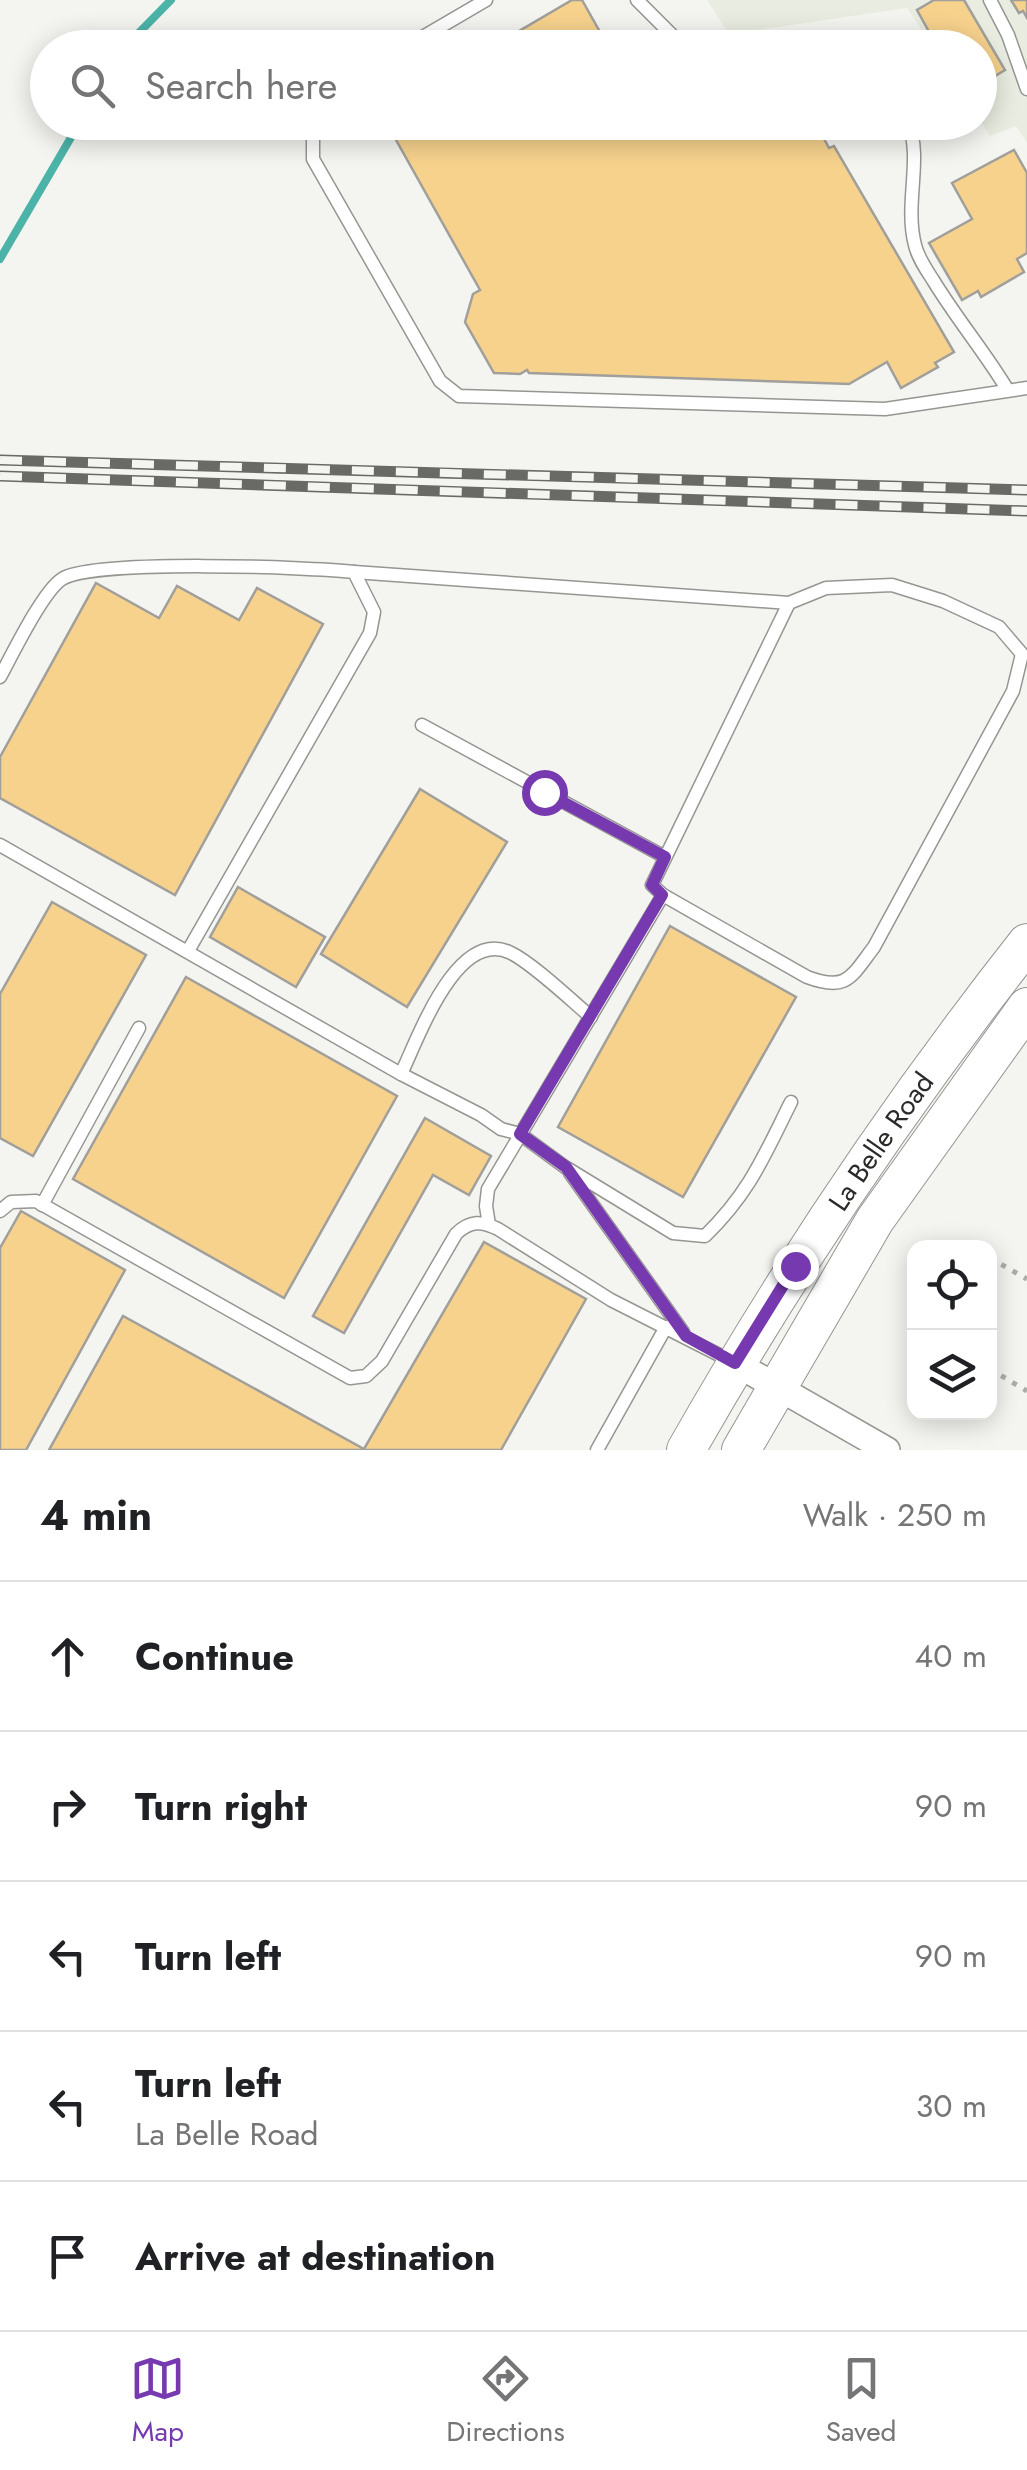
<!DOCTYPE html>
<html lang="en">
<head>
<meta charset="utf-8">
<style>
	:root { --surface:#fff; --page:#f6f6f6; --text:#202124; --muted:#757577; --line:#e0e0e0; --accent:#7639af }
	body { margin:0; font-family:Jost,sans-serif; background:var(--page); color:var(--text) }
	.controls { position:absolute; right:30px; bottom:30px; display:grid; overflow:hidden; border-radius:20px; box-shadow:0 5px 25px #0003 }
	.controls button { width:90px; height:90px; display:grid; place-items:center; padding:0; border:0; border-bottom:2px solid var(--line); background:var(--surface); color:var(--text); font:50px sans-serif }
	.stop { position:absolute; width:30px; height:30px; margin:-22px; border:8px solid #7639af; border-radius:50%; background:#fff }
	.stop.end { background:#7639af; border-color:#fff; box-shadow:0 2px 10px #0008 }
	.list { margin:0; padding:0; list-style:none }
	h2 { display:flex; justify-content:space-between; align-items:center; height:130px; margin:0; padding:0 40px; font-size:42px }
	h2 small { font-size:32px; font-weight:400; color:var(--muted) }
	.list li { display:grid; grid-template-columns:65px 1fr auto; gap:30px; align-items:center; box-sizing:border-box; height:150px; padding:0 40px; border-top:2px solid var(--line) }
	.list b { display:block; font-size:38px; white-space:nowrap }
	.list p { margin:0; font-size:32px; white-space:nowrap; color:var(--muted) }
	.list em { font-size:32px; font-style:normal; color:var(--muted) }
	.icon { flex:none; width:55px; height:55px; fill:none; stroke:currentColor; stroke-width:2; stroke-linecap:round; stroke-linejoin:round }
	.map { position:relative; flex:none; width:1027px; height:1450px; overflow:hidden }
	.search { position:absolute; background:var(--surface); box-shadow:0 5px 25px #0003; left:30px; right:30px; top:30px; height:110px; display:flex; align-items:center; gap:25px; box-sizing:border-box; padding:0 35px; border-radius:55px; color:var(--muted); font-size:38px }
	.sheet { height:880px; background:var(--surface) }
	nav { display:flex; justify-content:space-around; align-items:center; box-sizing:border-box; height:140px; border-top:2px solid var(--line); background:var(--surface); font-size:28px; color:var(--muted) }
	nav a { display:grid; justify-items:center; gap:5px }
	nav .on { color:var(--accent) }
	.map>svg:first-child { display:block }
</style>
</head>
<body>
<div class="map">
<svg width="1027" height="1450" viewBox="0 0 1027 1450">
	<rect width="100%" height="100%" fill="#f4f5f0"/>
	<path fill="#e9ece0" d="M707 0H1027V143L1016 126 990 136 980 120V48L933 47 907 8 729 34Z"/>
	<g fill="none" stroke-linecap="round" stroke-linejoin="round">
		<g stroke="#4cb3a8" stroke-width="8">
			<path d="M124 48 171 0"/>
			<path d="M0 259 80 122"/>
		</g>
	</g>
	<g fill="#f7d28d" stroke="#a19f9b" stroke-width="2.5">
		<path d="M572 0H582L609 48H490Z"/>
		<path d="M934 0H964L1005 70 980 85V48H938L917 10Z"/>
		<path d="M1011 0H1027V18L1023 11 1019 13Z"/>
		<path d="M386 122H641L644 128 655 122H815L829 148 834 146 954 352 935 363 938 367 901 388 887 362 849 384 529 373 527 370 520 374 494 373 465 322 473 294 480 290Z"/>
		<path d="M1014 150 1027 173V253L1017 259 1024 272 981 297 978 291 962 300 929 243 972 219 952 183Z"/>
		<path d="M96 583 159 618 177 586 239 620 257 588 323 624 175 895 0 798V757Z"/>
		<path d="M420 789 507 842 407 1007 321 954Z"/>
		<path d="M238 887 325 937 296 987 210 937Z"/>
		<path d="M52 902 146 955 33 1156 0 1138V994Z"/>
		<path d="M670 926 796 997 683 1197 558 1127Z"/>
		<path d="M186 977 397 1096 284 1298 73 1179Z"/>
		<path d="M425 1118 491 1156 469 1195 433 1175 344 1333 313 1316Z"/>
		<path d="M21 1211 125 1270 26 1450H0V1248Z"/>
		<path d="M484 1242 586 1299 501 1450H49L123 1316 364 1449Z"/>
	</g>
	<g fill="none" stroke-linecap="round" stroke-linejoin="round">
		<g stroke="#959692" stroke-width="15">
			<g id="service">
				<path d="M637 0 673 36 696 48"/>
				<path d="M990 0 1008 35 1027 89"/>
				<path d="M404 48 486 0"/>
				<path d="M313 122V159L440 381 459 396 885 409 1027 388"/>
				<path d="M908 122C923 159 904 203 915 245 918 258 926 269 933 280 956 318 984 351 1007 389"/>
				<path d="M354 572 789 603 826 588 892 585 943 601 999 627 1022 654 1013 691 874 947C851 977 847 992 807 977L663 895 652 885 789 603"/>
				<path d="M0 677C12 655 43 591 62 579 93 559 310 567 354 572L374 612 370 633 188 951"/>
				<path d="M422 725 665 857"/>
				<path d="M0 845 401 1074 481 1115 501 1129 520 1134 565 1167 673 1233 705 1236C750 1192 764 1156 791 1102"/>
				<path d="M401 1074C418 1039 457 926 511 953 532 963 571 1000 591 1017"/>
				<path d="M570 1173 683 1332"/>
				<path d="M42 1205 139 1028"/>
				<path d="M0 1211 11 1202 36 1201 350 1378 366 1376 382 1361 456 1234C470 1220 482 1221 498 1229L611 1300 733 1362"/>
				<path d="M489 1225 486 1206 488 1189 663 895"/>
				<path d="M597 1450 666 1327"/>
			</g>
		</g>
		<g stroke="#959692" stroke-width="28">
			<path id="minor" d="M735 1363 887 1450"/>
		</g>
		<g stroke="#959692" stroke-width="40">
			<g id="secondary">
				<path id="s1" d="M686 1450C787 1272 900 1104 1027 943"/>
				<path d="M741 1450 875 1220 1027 1007"/>
			</g>
		</g>
		<g stroke="#acaca8" stroke-width="5" stroke-dasharray="5 8" stroke-linecap="butt">
			<path d="M967 1245 971 1248"/>
			<path d="M990 1258 1027 1279"/>
			<path d="M990 1369 1027 1391"/>
		</g>
		<use href="#service" stroke="#fff" stroke-width="12"/>
		<use href="#minor" stroke="#fff" stroke-width="25"/>
		<use href="#secondary" stroke="#fff" stroke-width="38"/>
		<g stroke="#696966" stroke-width="11">
			<g id="rail">
				<path d="M0 460 1027 490"/>
				<path d="M0 476 1027 511"/>
			</g>
		</g>
		<use href="#rail" stroke="#f4f5f0" stroke-width="8" stroke-dasharray="22" stroke-linecap="butt"/>
	</g>
	<g fill="none" stroke-linecap="round" stroke-linejoin="round">
		<path stroke="#7639af" stroke-width="12" d="M544 792 665 857 652 885 662 895 520 1134 566 1167 686 1336 735 1363 795 1266"/>
	</g>
	<g text-anchor="middle" dominant-baseline="central" stroke-width="8" stroke-linejoin="round" paint-order="stroke">
		<g font-size="28" fill="#2a2a28" stroke="#f4f5f0">
			<text stroke="none"><textPath href="#s1" startOffset="365">La Belle Road</textPath></text>
		</g>
	</g>
</svg>
<div class="controls">
<button><svg class="icon" aria-label="locate" viewBox="0 0 24 24"><circle cx="12" cy="12" r="6"/><path d="M12 2v4M12 18v4M2 12h4M18 12h4"/></svg></button>
<button><svg class="icon" aria-label="layers" viewBox="0 0 24 24"><path d="M12 4l9 5-9 5-9-5zM3 14l9 5 9-5"/></svg></button>
</div>
<div class="stop" style="left:544px;top:792px"></div>
<div class="stop end" style="left:795px;top:1266px"></div>
<div class="search"><svg class="icon" aria-label="search" viewBox="0 0 24 24"><circle cx="10" cy="10" r="6"/><path d="M15 15l6 6"/></svg>Search here</div>
</div>
<section class="sheet">
<h2>4 min<small>Walk · 250 m</small></h2>
<ul class="list">
<li><svg class="icon" aria-label="ahead" viewBox="0 0 24 24"><path d="M12 20V5M6 11l6-6 6 6"/></svg><div><b>Continue</b></div><em>40 m</em></li>
<li><svg class="icon" aria-label="right" viewBox="0 0 24 24"><path d="M7 20v-9h11M14 6l5 5-5 5"/></svg><div><b>Turn right</b></div><em>90 m</em></li>
<li><svg class="icon" aria-label="left" viewBox="0 0 24 24"><path d="M17 20v-9H6M10 6l-5 5 5 5"/></svg><div><b>Turn left</b></div><em>90 m</em></li>
<li><svg class="icon" aria-label="left" viewBox="0 0 24 24"><path d="M17 20v-9H6M10 6l-5 5 5 5"/></svg><div><b>Turn left</b><p>La Belle Road</p></div><em>30 m</em></li>
<li><svg class="icon" aria-label="arrive" viewBox="0 0 24 24"><path d="M6 21V4h12l-3 4 3 4H6"/></svg><div><b>Arrive at destination</b></div></li>
</ul>
</section>
<nav>
<a class="on"><svg class="icon" aria-label="map" viewBox="0 0 24 24"><path d="M3 6l6-2 6 2 6-2v14l-6 2-6-2-6 2zM9 4v14M15 6v14"/></svg>Map</a>
<a><svg class="icon" aria-label="directions" viewBox="0 0 24 24"><path d="M12 3l9 9-9 9-9-9zM9 14v-3h6M13 9l2 2-2 2"/></svg>Directions</a>
<a><svg class="icon" aria-label="saved" viewBox="0 0 24 24"><path d="M7 4h10v16l-5-4-5 4z"/></svg>Saved</a>
</nav>
</body>
</html>
